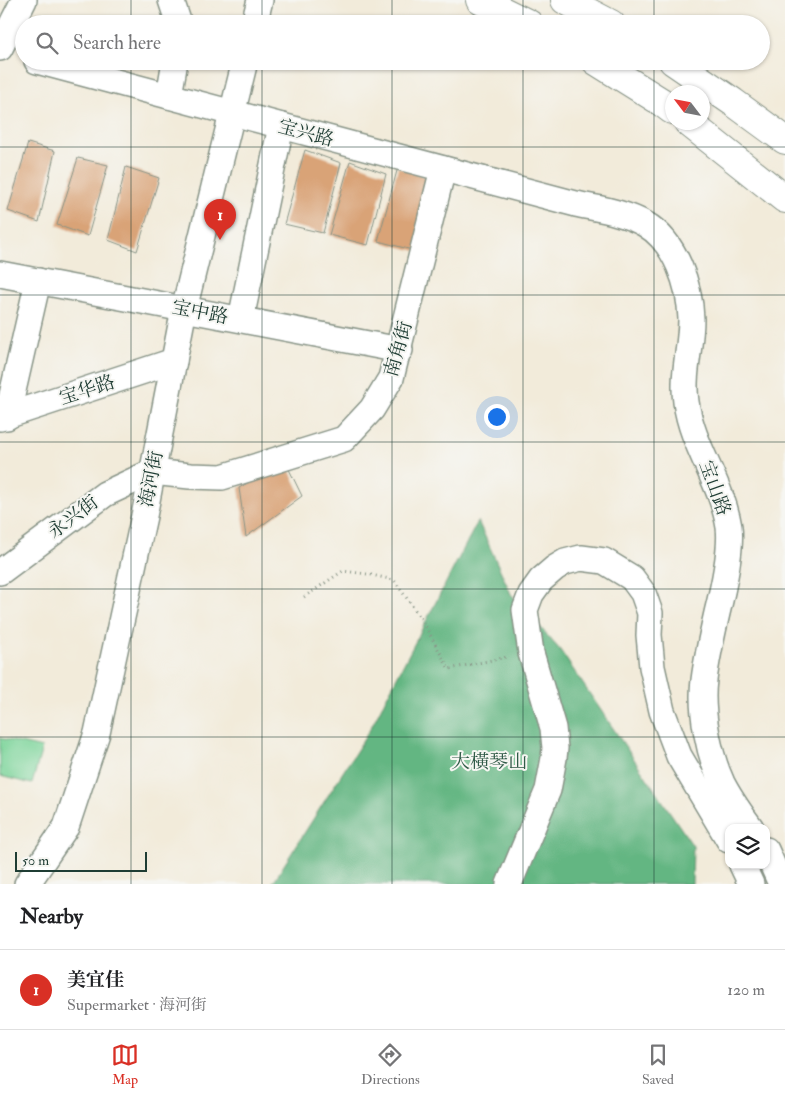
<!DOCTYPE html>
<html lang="en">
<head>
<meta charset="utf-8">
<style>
	:root { --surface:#fff; --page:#f6f6f6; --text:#202124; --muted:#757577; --line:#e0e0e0; --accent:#d93025 }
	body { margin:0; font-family:"IM FELL Double Pica","Noto Serif SC",serif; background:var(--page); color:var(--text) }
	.controls { position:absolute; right:15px; bottom:15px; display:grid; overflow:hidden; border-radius:10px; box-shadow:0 1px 4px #0004 }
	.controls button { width:45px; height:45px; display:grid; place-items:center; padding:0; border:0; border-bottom:1px solid var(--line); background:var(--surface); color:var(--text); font:25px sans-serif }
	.compass { position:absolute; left:665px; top:85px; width:45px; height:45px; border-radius:50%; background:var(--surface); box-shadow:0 1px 4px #0004; rotate:302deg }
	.scale { position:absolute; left:15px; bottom:12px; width:132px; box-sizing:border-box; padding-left:5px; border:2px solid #1f3d34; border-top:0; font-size:14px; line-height:18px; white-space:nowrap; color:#1f3d34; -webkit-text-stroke:4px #f6f6f2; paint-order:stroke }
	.you { position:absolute; left:496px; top:416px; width:18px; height:18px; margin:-12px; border:4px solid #fff; border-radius:50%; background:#1a73e8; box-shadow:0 0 0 8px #1a73e833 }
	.badge { display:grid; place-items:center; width:32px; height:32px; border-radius:50%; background:var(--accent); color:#fff; font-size:16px; font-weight:700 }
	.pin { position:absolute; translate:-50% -41px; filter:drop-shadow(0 1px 2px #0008) }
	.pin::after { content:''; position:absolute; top:26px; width:18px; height:15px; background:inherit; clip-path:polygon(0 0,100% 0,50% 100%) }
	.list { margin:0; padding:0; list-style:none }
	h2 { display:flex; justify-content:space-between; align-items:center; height:65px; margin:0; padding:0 20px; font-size:21px }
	h2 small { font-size:16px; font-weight:400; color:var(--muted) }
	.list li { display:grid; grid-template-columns:32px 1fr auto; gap:15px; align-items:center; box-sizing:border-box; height:80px; padding:0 20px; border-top:1px solid var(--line) }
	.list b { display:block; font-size:19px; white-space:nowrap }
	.list p { margin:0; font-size:16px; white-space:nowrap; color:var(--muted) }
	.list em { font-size:16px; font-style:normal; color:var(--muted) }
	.icon { flex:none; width:28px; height:28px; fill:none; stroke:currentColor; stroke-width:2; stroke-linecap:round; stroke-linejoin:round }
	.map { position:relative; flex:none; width:785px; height:884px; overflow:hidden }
	.search { position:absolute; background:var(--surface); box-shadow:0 1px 4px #0004; left:15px; right:15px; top:15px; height:55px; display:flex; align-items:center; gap:12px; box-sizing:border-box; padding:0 18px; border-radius:28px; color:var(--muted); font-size:19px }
	.sheet { height:145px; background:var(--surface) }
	nav { display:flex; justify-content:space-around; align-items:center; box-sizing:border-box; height:70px; border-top:1px solid var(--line); background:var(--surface); font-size:14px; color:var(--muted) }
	nav a { display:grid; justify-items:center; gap:2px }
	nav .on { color:var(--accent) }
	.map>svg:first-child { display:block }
</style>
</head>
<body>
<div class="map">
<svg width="785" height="884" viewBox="0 0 785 884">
	<rect width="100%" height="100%" fill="#f6f6f2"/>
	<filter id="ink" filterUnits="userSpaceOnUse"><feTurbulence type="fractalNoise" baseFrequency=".02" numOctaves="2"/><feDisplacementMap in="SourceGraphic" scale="10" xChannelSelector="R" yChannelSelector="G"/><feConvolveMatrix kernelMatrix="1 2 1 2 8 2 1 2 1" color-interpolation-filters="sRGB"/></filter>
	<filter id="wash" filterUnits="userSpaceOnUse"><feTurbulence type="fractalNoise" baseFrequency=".0096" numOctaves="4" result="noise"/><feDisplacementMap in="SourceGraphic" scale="20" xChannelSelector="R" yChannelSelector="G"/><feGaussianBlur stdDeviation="1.12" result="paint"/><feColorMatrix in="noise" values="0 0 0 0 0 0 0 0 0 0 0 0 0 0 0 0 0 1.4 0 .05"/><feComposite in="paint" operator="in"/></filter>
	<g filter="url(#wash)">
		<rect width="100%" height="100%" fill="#f2ebda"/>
		<path fill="#7bd49a" stroke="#4d8867" d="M0 738 42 748 32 784 0 776Z"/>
		<path fill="#64b682" stroke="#427a5b" d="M478 521 511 594 560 650 693 846 692 884H272L369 731Z"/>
		<g id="blocks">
			<g fill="#d9a377">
				<path d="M28 143 55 151 39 222 8 211Z"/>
				<path d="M305 150 341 163 323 233 284 224Z"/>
				<path d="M78 158 108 165 88 236 57 225Z"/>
				<path d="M350 161 386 174 368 245 329 235Z"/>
				<path d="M126 167 159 178 137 251 108 240Z"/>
				<path d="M398 167 435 180 416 251 378 241Z"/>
				<path d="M285 461 302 496 246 537 239 488Z"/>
			</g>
		</g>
	</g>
	<g filter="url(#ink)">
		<use href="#blocks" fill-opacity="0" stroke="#889487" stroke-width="1"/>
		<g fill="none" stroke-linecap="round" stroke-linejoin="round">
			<g stroke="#889487" stroke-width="28">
				<g id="minor">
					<path d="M171 0 179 24"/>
					<path d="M254 24 260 0"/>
					<path d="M0 48 24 0"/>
					<path d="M37 61 576 204C599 209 624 212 645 224 676 242 690 286 691 319 691 347 682 374 686 402 692 446 722 483 729 527 732 551 723 589 717 613 712 635 707 657 704 680 700 711 709 755 722 783 730 799 741 814 751 828"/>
					<path d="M169 96 175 61"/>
					<path d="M0 274 400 350"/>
					<path d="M241 319 281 126"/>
					<path d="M7 417 38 281"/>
					<path d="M0 418 174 361"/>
					<path d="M0 572 105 494 152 472 190 476 222 477 344 439 372 409 391 378 443 169"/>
					<path d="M766 850 781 884"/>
					<path d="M742 865 751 884"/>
					<path d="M27 884 66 827 97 733 144 516 184 309 245 61"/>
					<path d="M509 884 548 790 554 758 555 748 553 728 531 653 525 610 531 594 541 580 555 568 565 562 581 558 604 561 632 578 643 593 650 613 649 635 652 667 662 711 679 756 729 840"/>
				</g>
			</g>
			<g stroke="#889487" stroke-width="30">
				<g id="major">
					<path d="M480 0 529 24"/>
					<path d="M565 0 611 24"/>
					<path d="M596 61 660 101 672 110"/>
					<path d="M673 61 733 102 785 140"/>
					<path d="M688 122 785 199"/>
				</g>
			</g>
			<path stroke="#889487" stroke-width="3" stroke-dasharray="1 4" stroke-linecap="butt" d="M304 597 343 571 367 574 394 580 422 620 449 669 507 657"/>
			<use href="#minor" stroke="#fff" stroke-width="25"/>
			<use href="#major" stroke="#fff" stroke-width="28"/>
		</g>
	</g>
	<path fill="none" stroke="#1f3d34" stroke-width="1" stroke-opacity="0.55" d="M131 0V24M262 0V24M392 0V24M523 0V24M654 0V24M131 61V884M262 61V884M392 61V884M523 61V884M654 61V884M0 147H785M0 295H785M0 442H785M0 589H785M0 737H785"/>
	<g text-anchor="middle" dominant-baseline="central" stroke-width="4" stroke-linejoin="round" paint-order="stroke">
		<g font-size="19" fill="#1f3d34" stroke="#f6f6f2">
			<text transform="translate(306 133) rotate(15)">宝兴路</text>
			<text transform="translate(200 312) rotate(11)">宝中路</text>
			<text transform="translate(398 349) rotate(-74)">南角街</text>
			<text transform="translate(87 390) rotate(-18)">宝华路</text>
			<text transform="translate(151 479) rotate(-79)">海河街</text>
			<text transform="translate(715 488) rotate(70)">宝山路</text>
			<text transform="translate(73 517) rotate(-37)">永兴街</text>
		</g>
		<g font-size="19" fill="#315b48" stroke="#f6f6f2">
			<text x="489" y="762">大橫琴山</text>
		</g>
	</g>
</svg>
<div class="controls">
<button><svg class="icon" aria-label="layers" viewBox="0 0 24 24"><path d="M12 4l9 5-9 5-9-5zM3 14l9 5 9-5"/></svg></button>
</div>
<svg class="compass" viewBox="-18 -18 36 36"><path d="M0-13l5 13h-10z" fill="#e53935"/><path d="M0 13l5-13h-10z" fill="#757577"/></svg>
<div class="scale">50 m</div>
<div class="you"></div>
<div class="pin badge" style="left:220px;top:240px">1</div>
<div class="search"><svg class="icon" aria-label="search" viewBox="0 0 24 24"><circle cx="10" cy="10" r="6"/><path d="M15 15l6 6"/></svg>Search here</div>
</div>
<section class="sheet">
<h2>Nearby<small></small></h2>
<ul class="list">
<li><span class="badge">1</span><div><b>美宜佳</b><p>Supermarket · 海河街</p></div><em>120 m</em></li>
</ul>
</section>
<nav>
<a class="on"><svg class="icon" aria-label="map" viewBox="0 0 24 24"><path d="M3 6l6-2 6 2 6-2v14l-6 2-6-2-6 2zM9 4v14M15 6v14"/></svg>Map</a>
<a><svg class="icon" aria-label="directions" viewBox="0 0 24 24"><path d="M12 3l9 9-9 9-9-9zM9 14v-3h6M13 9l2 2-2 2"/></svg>Directions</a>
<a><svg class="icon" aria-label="saved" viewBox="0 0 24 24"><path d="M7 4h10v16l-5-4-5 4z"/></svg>Saved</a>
</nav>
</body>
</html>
